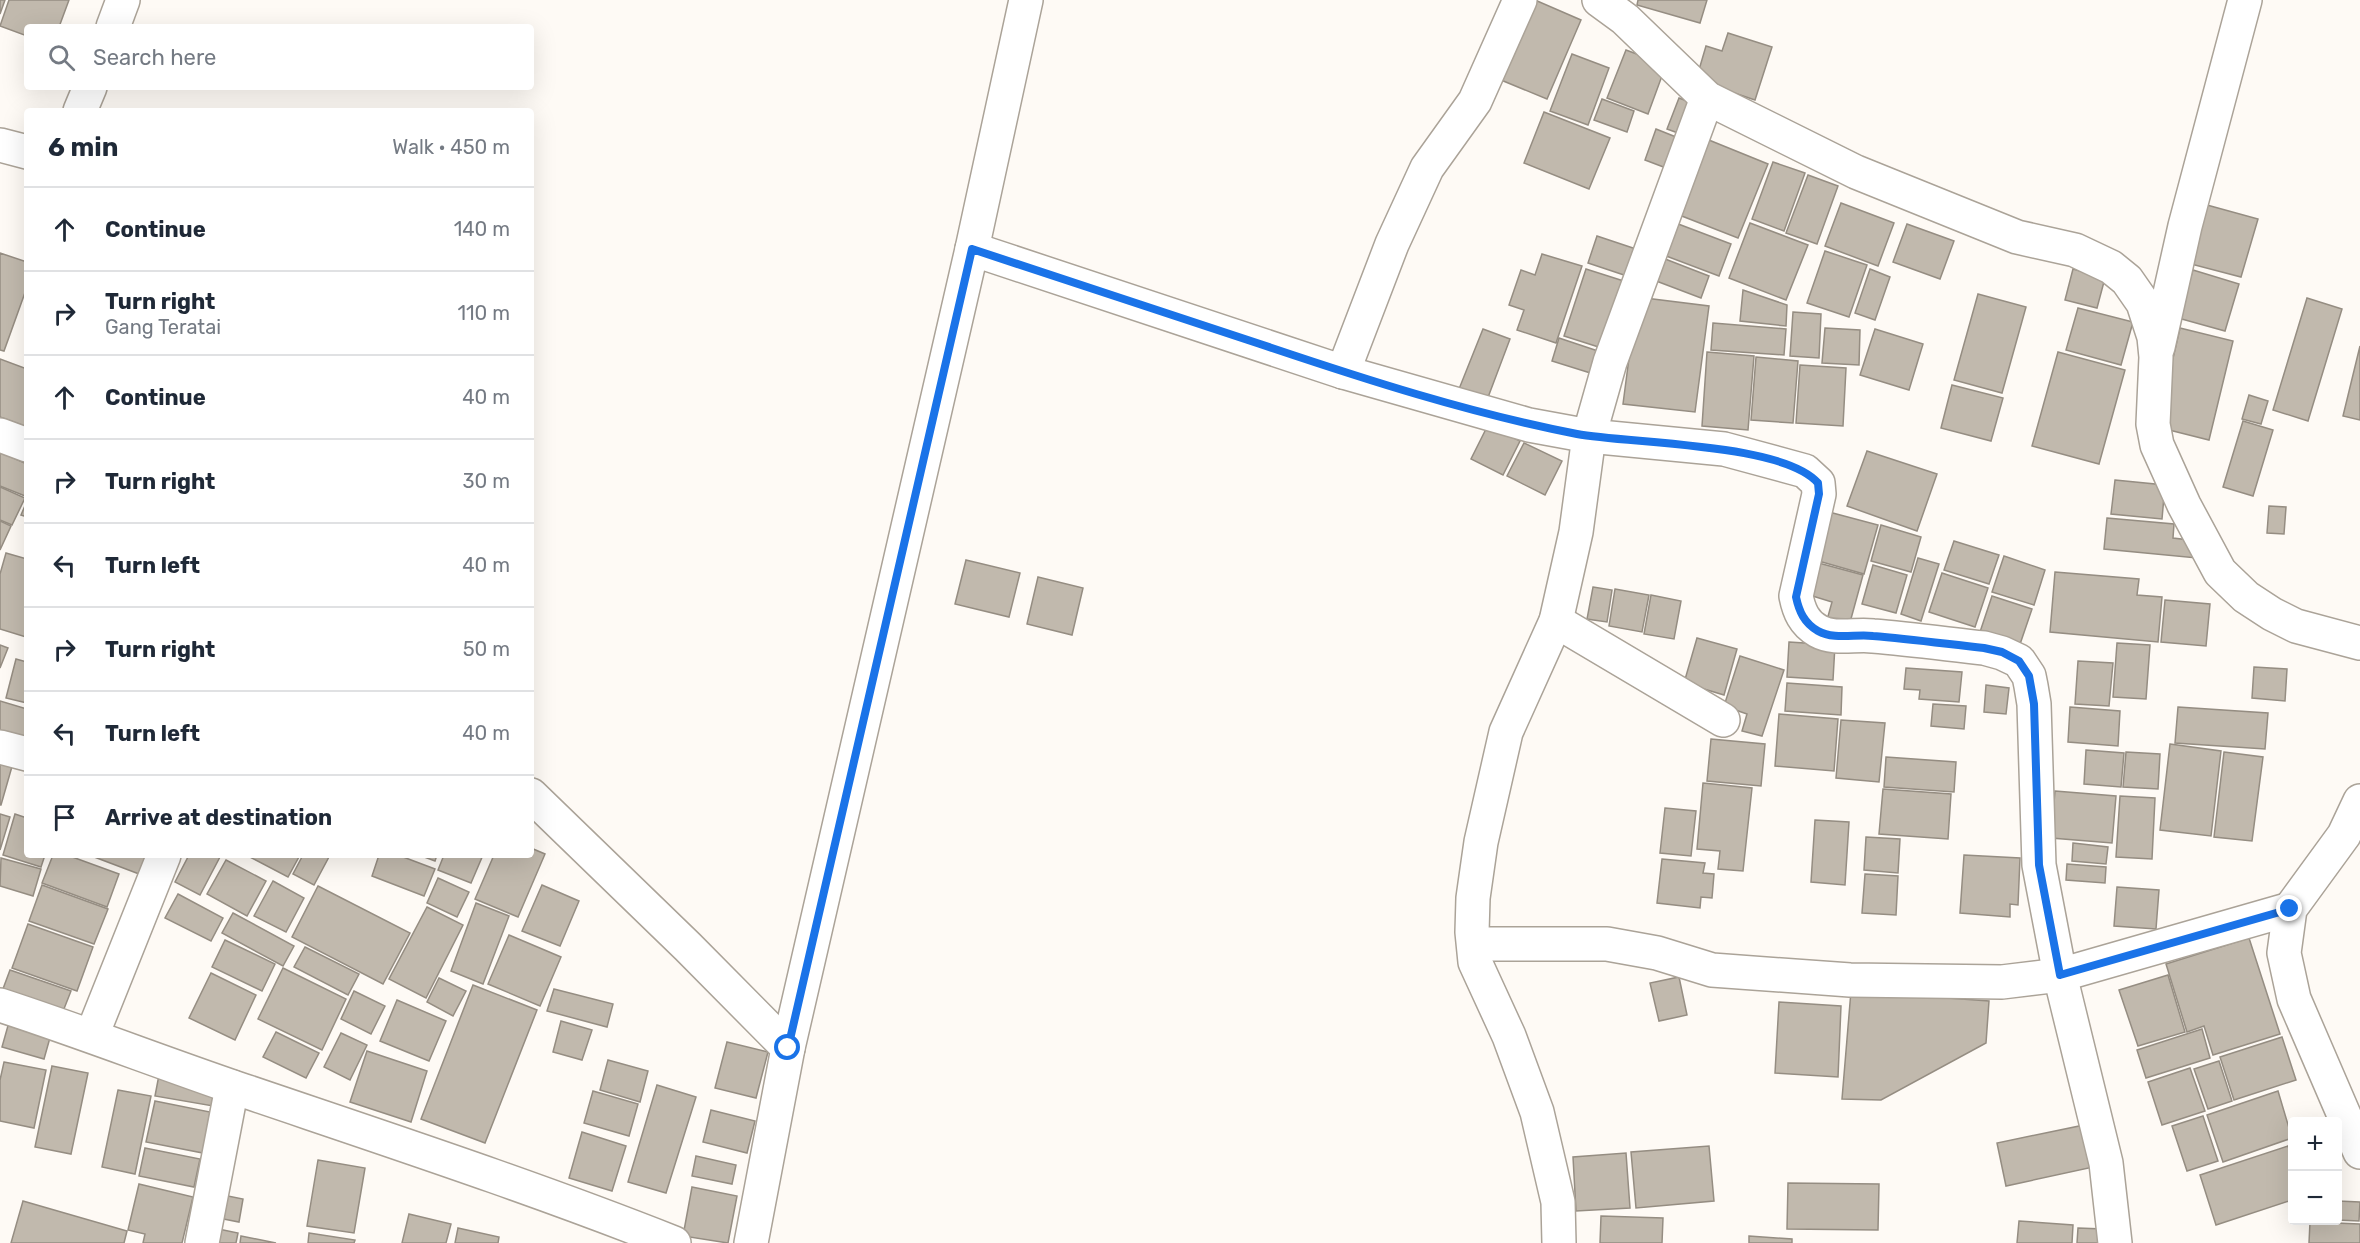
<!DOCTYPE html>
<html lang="en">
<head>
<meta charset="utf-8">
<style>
	:root { --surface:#fff; --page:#f2f2f3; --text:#1f2937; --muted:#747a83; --line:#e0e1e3 }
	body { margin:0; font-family:Rubik,sans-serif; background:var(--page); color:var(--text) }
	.controls { position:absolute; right:18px; bottom:18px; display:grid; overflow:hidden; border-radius:6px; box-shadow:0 6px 24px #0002 }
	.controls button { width:54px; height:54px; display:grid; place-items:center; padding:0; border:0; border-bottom:2px solid var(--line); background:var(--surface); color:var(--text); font:30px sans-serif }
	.stop { position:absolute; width:18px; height:18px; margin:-14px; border:4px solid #1a73e8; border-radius:50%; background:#fff }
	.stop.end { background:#1a73e8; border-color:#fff; box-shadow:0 2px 6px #0008 }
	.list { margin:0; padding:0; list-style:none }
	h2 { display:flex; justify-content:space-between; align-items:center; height:78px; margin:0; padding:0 24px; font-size:26px }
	h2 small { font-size:20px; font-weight:400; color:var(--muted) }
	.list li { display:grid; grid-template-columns:39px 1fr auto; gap:18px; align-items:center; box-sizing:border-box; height:84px; padding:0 24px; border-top:2px solid var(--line) }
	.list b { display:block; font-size:22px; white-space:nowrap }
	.list p { margin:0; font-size:20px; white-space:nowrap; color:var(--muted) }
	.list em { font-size:20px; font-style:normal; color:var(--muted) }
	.icon { flex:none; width:33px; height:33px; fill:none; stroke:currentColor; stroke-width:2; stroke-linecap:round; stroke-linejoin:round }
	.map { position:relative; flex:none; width:2360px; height:1243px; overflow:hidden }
	.search { position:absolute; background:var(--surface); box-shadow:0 6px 24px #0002; left:24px; top:24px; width:510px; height:66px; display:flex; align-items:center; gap:15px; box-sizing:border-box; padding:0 21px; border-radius:6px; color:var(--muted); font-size:22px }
	.panel { position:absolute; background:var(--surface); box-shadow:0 6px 24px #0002; left:24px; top:108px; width:510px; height:750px; border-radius:6px }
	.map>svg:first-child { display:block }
</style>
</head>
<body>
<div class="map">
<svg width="2360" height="1243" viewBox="0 0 2360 1243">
	<rect width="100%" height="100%" fill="#fefaf5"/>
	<g fill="#c1b9ad" stroke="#958d82" stroke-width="1.5">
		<path d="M0 0H5L0 14Z"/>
		<path d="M9 0H69L59 27H27V36L0 26Z"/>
		<path d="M1535 0 1581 20 1547 99 1501 80Z"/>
		<path d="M1638 0H1707L1700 23 1637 5Z"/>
		<path d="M1728 33 1772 47 1755 100 1696 80 1706 46 1722 51Z"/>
		<path d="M1626 50 1666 65 1648 114 1607 98Z"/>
		<path d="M1572 54 1609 68 1588 125 1550 111Z"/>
		<path d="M1679 98 1700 106 1689 137 1667 129Z"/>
		<path d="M1602 99 1634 111 1627 132 1594 120Z"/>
		<path d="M1544 112 1610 138 1589 189 1524 163Z"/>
		<path d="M1656 129 1686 141 1674 171 1645 160Z"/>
		<path d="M1699 136 1768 164 1738 238 1669 211Z"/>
		<path d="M1773 162 1805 173 1784 231 1752 219Z"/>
		<path d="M1808 175 1838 186 1817 244 1786 233Z"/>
		<path d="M1841 203 1894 223 1878 266 1825 246Z"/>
		<path d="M2207 205 2258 219 2241 277 2191 264Z"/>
		<path d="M1673 222 1731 244 1719 276 1661 254Z"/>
		<path d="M1750 223 1808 245 1786 300 1729 278Z"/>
		<path d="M1907 224 1954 241 1940 279 1893 262Z"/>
		<path d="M1597 236 1639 250 1630 277 1588 263Z"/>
		<path d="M1825 251 1867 265 1849 317 1807 303Z"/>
		<path d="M0 253 27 262V287L4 351 0 350Z"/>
		<path d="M1542 254 1582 266 1556 343 1517 330 1524 310 1509 305 1521 270 1535 275Z"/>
		<path d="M1660 257 1709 276 1701 298 1651 279Z"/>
		<path d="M1586 269 1630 283 1608 350 1564 336Z"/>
		<path d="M1870 269 1890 277 1875 320 1855 313Z"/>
		<path d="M2073 269 2105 278 2097 308 2065 300Z"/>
		<path d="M2193 270 2239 284 2225 331 2178 318Z"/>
		<path d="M1743 290 1787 305 1786 326 1740 321Z"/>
		<path d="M1978 294 2026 307 2002 393 1954 380Z"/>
		<path d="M1637 297 1709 306 1695 412 1623 404Z"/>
		<path d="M2307 298 2342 309 2308 421 2273 410Z"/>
		<path d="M2078 308 2133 322 2121 365 2066 350Z"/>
		<path d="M1793 312 1821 314 1819 358 1790 356Z"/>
		<path d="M1713 323 1786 329 1784 355 1711 350Z"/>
		<path d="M1825 328 1860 330 1859 365 1822 363Z"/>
		<path d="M2180 328 2233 341 2209 440 2157 427Z"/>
		<path d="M1483 329 1510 339 1487 400 1459 389Z"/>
		<path d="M1875 329 1923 344 1909 390 1860 375Z"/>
		<path d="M1559 338 1607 354 1600 376 1552 361Z"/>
		<path d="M2360 346V420L2343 416Z"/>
		<path d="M1707 352 1754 356 1748 430 1702 426Z"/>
		<path d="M2058 352 2125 370 2099 464 2032 446Z"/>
		<path d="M1756 357 1798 361 1793 423 1751 420Z"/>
		<path d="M0 359 27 369V427L0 417Z"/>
		<path d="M1800 365 1846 368 1843 426 1796 423Z"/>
		<path d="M1952 385 2003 398 1991 441 1941 428Z"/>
		<path d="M2249 395 2268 401 2261 424 2242 419Z"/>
		<path d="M2243 421 2273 430 2253 496 2223 487Z"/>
		<path d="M1488 425 1520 441 1503 475 1471 459Z"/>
		<path d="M1524 443 1562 461 1545 495 1507 476Z"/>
		<path d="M1867 451 1937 474 1917 531 1847 506Z"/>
		<path d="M0 452 27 464V491L25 496 0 486Z"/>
		<path d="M2115 480 2165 485 2162 519 2111 514Z"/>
		<path d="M0 487 25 498 12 525 0 520Z"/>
		<path d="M27 501V517L21 515Z"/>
		<path d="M2269 506 2286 507 2284 534 2267 533Z"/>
		<path d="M1829 512 1878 525 1864 574 1815 560Z"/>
		<path d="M2107 518 2174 524 2173 538 2198 541 2197 558 2104 549Z"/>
		<path d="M0 521 11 526 0 550Z"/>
		<path d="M1881 525 1921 537 1911 572 1871 561Z"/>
		<path d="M1954 541 1999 555 1989 584 1944 570Z"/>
		<path d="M6 553 27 559 26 637 0 629V574Z"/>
		<path d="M2004 556 2045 570 2034 605 1992 592Z"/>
		<path d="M1918 558 1939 564 1921 621 1901 614Z"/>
		<path d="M966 560 1020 573 1009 617 955 604Z"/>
		<path d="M1815 562 1863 575 1849 626 1827 620 1832 602 1806 594Z"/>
		<path d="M1873 565 1907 575 1896 613 1862 604Z"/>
		<path d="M2055 572 2139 579 2137 595 2162 597 2158 642 2050 632Z"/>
		<path d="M1942 573 1988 588 1975 627 1929 612Z"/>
		<path d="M1038 577 1083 588 1072 635 1027 624Z"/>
		<path d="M1593 587 1612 590 1607 622 1587 619Z"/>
		<path d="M1615 589 1649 595 1642 632 1609 626Z"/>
		<path d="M1651 595 1681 601 1674 639 1644 634Z"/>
		<path d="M1992 596 2032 609 2017 653 1977 641Z"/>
		<path d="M2165 600 2210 604 2206 646 2161 642Z"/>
		<path d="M1697 638 1737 649 1724 695 1684 683Z"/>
		<path d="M1789 642 1835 645 1833 680 1787 677Z"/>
		<path d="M2117 643 2150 645 2146 699 2113 697Z"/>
		<path d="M0 645 8 648 0 668Z"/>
		<path d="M1740 656 1784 670 1762 736 1742 731 1747 714 1724 706Z"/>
		<path d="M16 659 27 662V703L6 698Z"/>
		<path d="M2078 661 2113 663 2109 706 2075 704Z"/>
		<path d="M2254 667 2287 669 2285 701 2252 698Z"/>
		<path d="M1906 668 1962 672 1959 702 1919 699 1920 690 1904 689Z"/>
		<path d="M1787 683 1842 687 1841 715 1785 711Z"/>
		<path d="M1986 685 2009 688 2006 714 1984 712Z"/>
		<path d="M0 701 27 709V748L0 740Z"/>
		<path d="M1933 704 1966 706 1964 729 1931 726Z"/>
		<path d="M2070 707 2120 711 2118 746 2068 742Z"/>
		<path d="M2178 707 2268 713 2265 749 2175 743Z"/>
		<path d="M1779 714 1838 719 1834 771 1775 766Z"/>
		<path d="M1841 720 1885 723 1879 782 1836 778Z"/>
		<path d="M1711 739 1765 744 1761 786 1707 781Z"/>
		<path d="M2170 744 2221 751 2211 836 2160 830Z"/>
		<path d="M2086 750 2124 753 2121 787 2084 784Z"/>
		<path d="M0 751 15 756 1 805H0Z"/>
		<path d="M2126 752 2160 754 2158 789 2123 787Z"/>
		<path d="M2224 752 2263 757 2252 841 2214 837Z"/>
		<path d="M1886 757 1956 762 1954 792 1884 787Z"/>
		<path d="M1703 783 1752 788 1743 871 1718 869 1720 851 1697 849Z"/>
		<path d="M1883 789 1951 794 1948 839 1879 834Z"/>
		<path d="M2055 791 2116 796 2112 843 2051 838Z"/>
		<path d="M2120 796 2155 798 2152 859 2116 857Z"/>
		<path d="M1665 808 1696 811 1691 856 1660 853Z"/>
		<path d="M0 814 10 817 0 850Z"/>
		<path d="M15 814 27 818V855H45L41 867 3 855Z"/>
		<path d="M1815 820 1849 822 1845 885 1811 882Z"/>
		<path d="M1866 837 1900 839 1898 873 1864 870Z"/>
		<path d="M2073 843 2108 847 2106 864 2072 861Z"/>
		<path d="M531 848 545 854 518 917 475 899 494 855H531Z"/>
		<path d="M53 855H67L119 874 107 907 42 883Z"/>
		<path d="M89 855H155L147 877Z"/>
		<path d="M189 855H221L200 895 175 882Z"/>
		<path d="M246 855H300L288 877Z"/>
		<path d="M303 855H330L314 885 293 874Z"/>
		<path d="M379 855H398L435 869 424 896 372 876Z"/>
		<path d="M419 855H437L435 861Z"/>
		<path d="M444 855H483L471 883 438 870Z"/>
		<path d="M1964 855 2020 858 2018 905 2010 904V917L1960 913Z"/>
		<path d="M1 858 41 869 33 896 0 886Z"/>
		<path d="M1662 859 1705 863 1703 873 1714 874 1712 898 1701 897 1700 908 1657 903Z"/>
		<path d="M226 860 266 881 247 916 207 894Z"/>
		<path d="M2067 864 2106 867 2105 883 2066 880Z"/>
		<path d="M1865 874 1898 876 1896 915 1862 913Z"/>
		<path d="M438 878 469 892 457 917 427 903Z"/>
		<path d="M273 881 304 898 286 932 254 916Z"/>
		<path d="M42 885 108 909 94 944 29 921Z"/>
		<path d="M542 885 579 901 560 946 522 931Z"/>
		<path d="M318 886 410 933 383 984 292 937Z"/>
		<path d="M2117 887 2159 890 2156 929 2114 926Z"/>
		<path d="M178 894 223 918 211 941 165 918Z"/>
		<path d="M476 903 509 916 483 984 451 971Z"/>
		<path d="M427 907 463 925 426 998 389 979Z"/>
		<path d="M233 913 294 946 283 966 222 933Z"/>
		<path d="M28 924 93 947 77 991 12 968Z"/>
		<path d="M509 935 561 957 540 1006 488 984Z"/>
		<path d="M2249 938 2280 1034 2213 1055 2204 1026 2187 1032 2166 964Z"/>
		<path d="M225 940 275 964 262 991 212 967Z"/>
		<path d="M305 947 359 974 348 995 294 967Z"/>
		<path d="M283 968 346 999 322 1050 258 1019Z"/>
		<path d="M10 970 71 991 60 1019 0 997Z"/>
		<path d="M211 973 256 995 235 1040 189 1018Z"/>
		<path d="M2168 975 2185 1032 2138 1046 2119 990Z"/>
		<path d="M1679 977 1687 1015 1659 1021 1650 983Z"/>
		<path d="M439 978 466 991 453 1016 427 1002Z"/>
		<path d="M473 985 537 1010 485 1143 421 1119Z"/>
		<path d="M554 989 613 1004 607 1027 547 1011Z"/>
		<path d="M354 991 385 1006 371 1034 341 1019Z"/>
		<path d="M1851 991 1989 1001 1986 1043 1881 1100 1842 1099Z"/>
		<path d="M397 1000 446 1021 429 1061 380 1041Z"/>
		<path d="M1779 1002 1841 1006 1838 1077 1775 1073Z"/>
		<path d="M11 1015 53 1027 44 1059 2 1047Z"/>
		<path d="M561 1021 592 1030 582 1060 553 1052Z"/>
		<path d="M2202 1029 2210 1058 2146 1078 2137 1050Z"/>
		<path d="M276 1032 319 1053 306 1078 263 1057Z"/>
		<path d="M341 1033 367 1045 350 1080 324 1067Z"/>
		<path d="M2282 1037 2296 1080 2234 1100 2220 1057Z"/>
		<path d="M727 1042 768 1052 756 1098 715 1088Z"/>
		<path d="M367 1051 427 1071 411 1122 350 1102Z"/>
		<path d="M608 1060 648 1071 640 1102 600 1090Z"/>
		<path d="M2219 1061 2232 1101 2208 1109 2194 1069Z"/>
		<path d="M4 1062 46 1070 34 1128 0 1121V1080Z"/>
		<path d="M52 1066 88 1073 71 1154 35 1147Z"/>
		<path d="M2190 1068 2205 1111 2162 1125 2148 1082Z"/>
		<path d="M159 1075 217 1086 213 1106 155 1096Z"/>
		<path d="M657 1085 696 1097 666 1193 628 1182Z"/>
		<path d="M118 1090 151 1096 135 1174 102 1167Z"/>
		<path d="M593 1091 638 1104 629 1136 584 1123Z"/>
		<path d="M2278 1091 2292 1138 2223 1162 2207 1115Z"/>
		<path d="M155 1101 210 1112 203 1153 146 1142Z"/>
		<path d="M711 1110 755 1121 747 1153 703 1142Z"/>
		<path d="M2203 1116 2218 1161 2187 1171 2172 1126Z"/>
		<path d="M2089 1124 2098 1166 2006 1186 1997 1143Z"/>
		<path d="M582 1132 626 1146 612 1191 569 1178Z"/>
		<path d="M1709 1146 1714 1201 1636 1208 1631 1152Z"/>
		<path d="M2288 1146 2292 1159V1200L2216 1225 2200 1175Z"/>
		<path d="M145 1148 200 1159 194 1187 139 1176Z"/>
		<path d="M1626 1153 1630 1208 1576 1211 1573 1157Z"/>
		<path d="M696 1156 736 1165 732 1184 692 1176Z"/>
		<path d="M318 1160 365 1168 354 1233 307 1226Z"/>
		<path d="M1788 1183 1879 1184 1878 1230 1787 1229Z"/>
		<path d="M139 1184 193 1197 182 1243H143L145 1234 128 1230Z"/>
		<path d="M692 1187 737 1196 728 1243 683 1236Z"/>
		<path d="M218 1194 243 1199 239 1222 213 1217Z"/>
		<path d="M23 1201 127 1231 124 1243H11Z"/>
		<path d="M2338 1201 2360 1202 2359 1221 2338 1220Z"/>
		<path d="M409 1214 451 1224 446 1243H402Z"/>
		<path d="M1601 1216 1663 1218 1662 1243H1600Z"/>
		<path d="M2019 1221 2073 1225 2072 1243H2017Z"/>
		<path d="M2310 1222 2360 1224V1243H2309Z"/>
		<path d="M209 1227 238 1233 236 1243H206Z"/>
		<path d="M458 1228 499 1237 498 1243H455Z"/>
		<path d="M2078 1228 2103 1229V1243H2077Z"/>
		<path d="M309 1233 355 1240 354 1243H308Z"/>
		<path d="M241 1236 276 1243H240Z"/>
		<path d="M1749 1236 1792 1239V1243H1749Z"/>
	</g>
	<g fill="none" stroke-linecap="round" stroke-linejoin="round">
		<g stroke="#aba398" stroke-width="36">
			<g id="minor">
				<path d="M1599 0 1625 19 1707 98 1856 172 2017 237 2075 250 2111 267 2127 280 2143 303 2154 337 2156 357 2153 424 2157 445 2184 505 2220 572 2246 597 2272 614 2296 626 2360 643"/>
				<path d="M113 27 123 0"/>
				<path d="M80 111 90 87"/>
				<path d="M0 145 27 152"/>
				<path d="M972 249 1343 372 1529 425 1589 436 1724 449 1805 471 1818 483 1819 494 1796 596C1799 611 1804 623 1818 631 1834 640 1855 634 1873 636 1910 639 1947 644 1984 648L2002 653 2019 661 2029 676 2031 686 2034 704 2039 865 2060 975 2106 1163 2115 1243"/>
				<path d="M2158 347 2185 226 2245 0"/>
				<path d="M1343 372 1392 244 1427 168 1475 101 1520 0"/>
				<path d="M0 435 27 445"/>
				<path d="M1556 621 1723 720"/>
				<path d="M0 747 27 754"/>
				<path d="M531 795 688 947 788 1048"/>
				<path d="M2360 801 2344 835 2290 909 2284 953 2294 999 2360 1152"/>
				<path d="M1474 944H1607L1657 953 1712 970 1850 980 2002 982 2060 975 2290 909"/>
				<path d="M0 1005C80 1031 157 1061 236 1088 383 1138 530 1186 674 1243"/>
				<path d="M92 1035 164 855"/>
				<path d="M202 1243 232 1087"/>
				<path d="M751 1243 788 1048 972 249 1026 0"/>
				<path d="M1559 1243 1558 1202 1537 1112 1509 1036 1475 962 1472 932 1473 898 1481 842 1506 732 1556 621 1576 532 1589 436 1610 362 1707 98"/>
			</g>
		</g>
		<use href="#minor" stroke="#fff" stroke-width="33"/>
	</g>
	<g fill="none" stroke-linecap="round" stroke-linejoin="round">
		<path stroke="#1a73e8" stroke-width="8" d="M788 1048 972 249C1068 281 1164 312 1260 344 1364 379 1469 413 1577 434 1632 444 1783 443 1818 483L1819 494 1796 597C1799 611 1804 623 1818 631 1834 640 1855 634 1873 636 1910 639 1947 644 1984 648L2002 652 2019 661 2029 676 2034 704 2039 865 2060 975 2290 909"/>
	</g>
</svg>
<div class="controls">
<button>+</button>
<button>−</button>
</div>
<div class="stop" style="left:788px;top:1048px"></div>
<div class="stop end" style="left:2290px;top:909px"></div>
<div class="search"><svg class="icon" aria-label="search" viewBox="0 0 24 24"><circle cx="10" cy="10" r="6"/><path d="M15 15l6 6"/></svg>Search here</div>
<section class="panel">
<h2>6 min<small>Walk · 450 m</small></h2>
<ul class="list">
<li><svg class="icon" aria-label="ahead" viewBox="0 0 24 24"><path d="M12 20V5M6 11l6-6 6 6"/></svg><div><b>Continue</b></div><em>140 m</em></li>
<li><svg class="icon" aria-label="right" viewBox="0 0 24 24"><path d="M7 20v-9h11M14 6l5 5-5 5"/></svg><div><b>Turn right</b><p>Gang Teratai</p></div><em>110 m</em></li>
<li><svg class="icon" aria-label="ahead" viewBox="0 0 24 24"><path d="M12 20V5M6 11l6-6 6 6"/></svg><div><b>Continue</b></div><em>40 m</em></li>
<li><svg class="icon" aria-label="right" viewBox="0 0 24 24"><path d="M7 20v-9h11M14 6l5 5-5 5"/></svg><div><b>Turn right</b></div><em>30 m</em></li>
<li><svg class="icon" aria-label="left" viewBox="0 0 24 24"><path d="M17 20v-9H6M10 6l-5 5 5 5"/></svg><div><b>Turn left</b></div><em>40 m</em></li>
<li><svg class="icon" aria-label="right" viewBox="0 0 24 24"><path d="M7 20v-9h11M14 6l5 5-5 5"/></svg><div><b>Turn right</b></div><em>50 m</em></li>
<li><svg class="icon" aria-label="left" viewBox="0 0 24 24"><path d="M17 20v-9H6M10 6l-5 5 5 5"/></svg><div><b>Turn left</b></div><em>40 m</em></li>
<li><svg class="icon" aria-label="arrive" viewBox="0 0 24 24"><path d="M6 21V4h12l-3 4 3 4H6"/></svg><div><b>Arrive at destination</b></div></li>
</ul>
</section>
</div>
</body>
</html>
